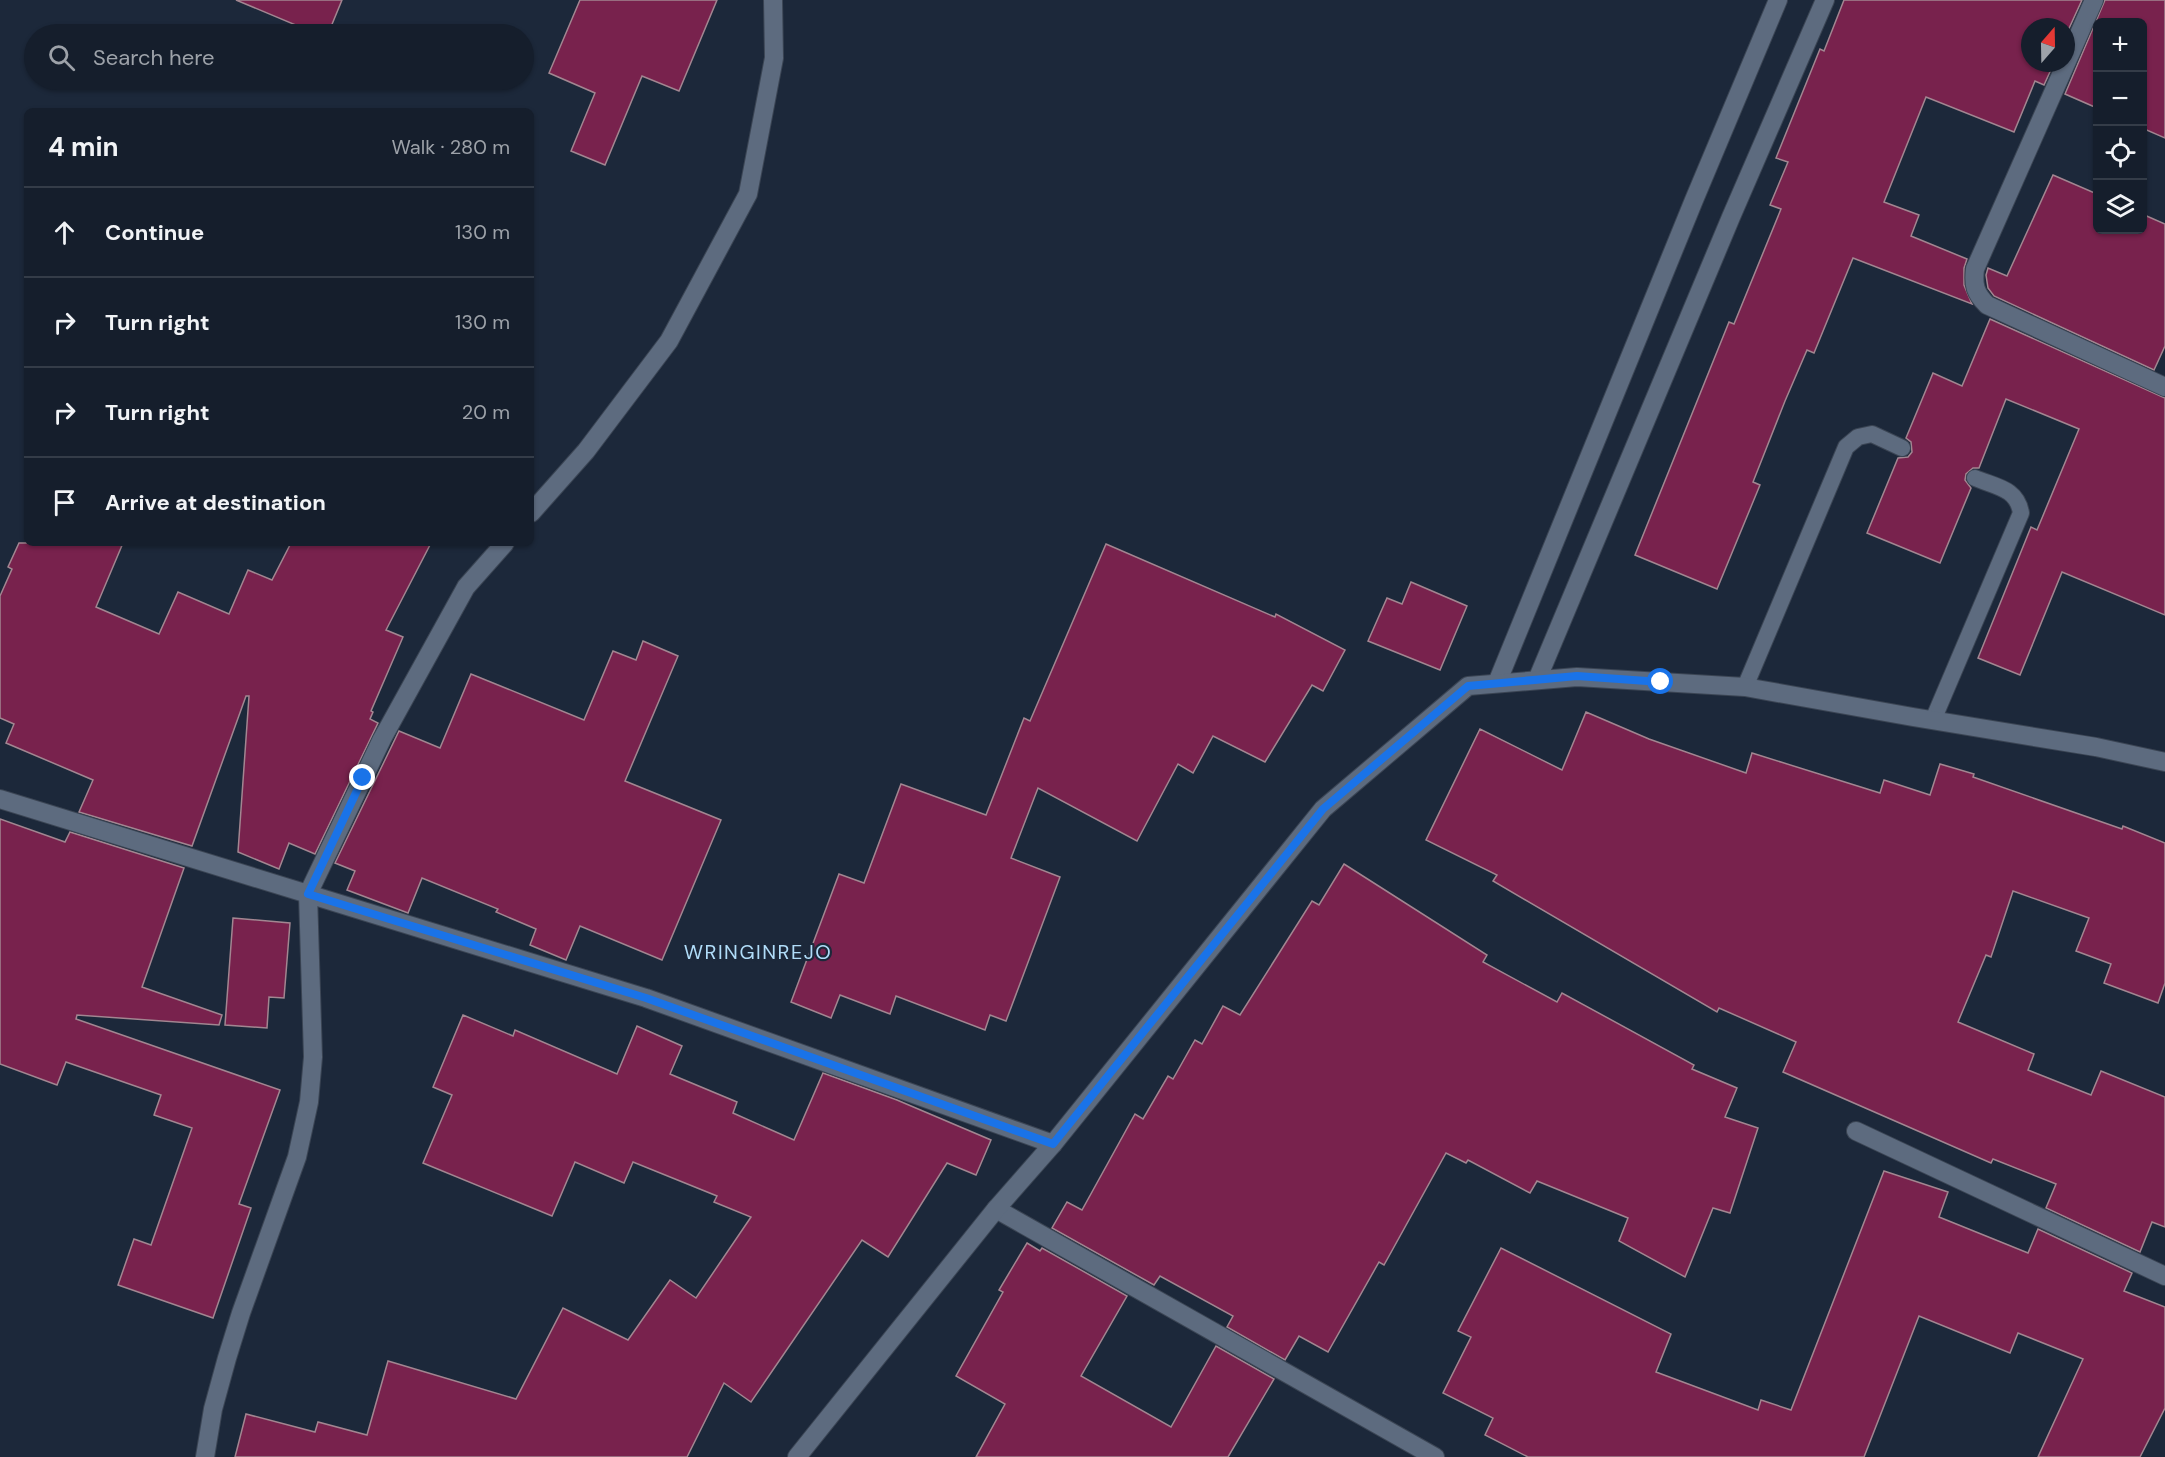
<!DOCTYPE html>
<html lang="en">
<head>
<meta charset="utf-8">
<style>
	:root { --surface:#151e2c; --page:#222b38; --text:#f1f3f6; --muted:#9da2a9; --line:#343c48 }
	body { margin:0; font-family:"DM Sans",sans-serif; background:var(--page); color:var(--text) }
	.controls { position:absolute; right:18px; top:18px; display:grid; overflow:hidden; border-radius:9px; box-shadow:0 2px 4px #0004 }
	.controls button { width:54px; height:54px; display:grid; place-items:center; padding:0; border:0; border-bottom:2px solid var(--line); background:var(--surface); color:var(--text); font:30px sans-serif }
	.compass { position:absolute; left:2021px; top:18px; width:54px; height:54px; border-radius:50%; background:var(--surface); box-shadow:0 2px 4px #0004; rotate:20deg }
	.stop { position:absolute; width:18px; height:18px; margin:-14px; border:4px solid #1a73e8; border-radius:50%; background:#fff }
	.stop.end { background:#1a73e8; border-color:#fff; box-shadow:0 2px 6px #0008 }
	.list { margin:0; padding:0; list-style:none }
	h2 { display:flex; justify-content:space-between; align-items:center; height:78px; margin:0; padding:0 24px; font-size:26px }
	h2 small { font-size:20px; font-weight:400; color:var(--muted) }
	.list li { display:grid; grid-template-columns:39px 1fr auto; gap:18px; align-items:center; box-sizing:border-box; height:90px; padding:0 24px; border-top:2px solid var(--line) }
	.list b { display:block; font-size:22px; white-space:nowrap }
	.list em { font-size:20px; font-style:normal; color:var(--muted) }
	.icon { flex:none; width:33px; height:33px; fill:none; stroke:currentColor; stroke-width:2; stroke-linecap:round; stroke-linejoin:round }
	.map { position:relative; flex:none; width:2165px; height:1457px; overflow:hidden }
	.search { position:absolute; background:var(--surface); box-shadow:0 2px 4px #0004; left:24px; top:24px; width:510px; height:66px; display:flex; align-items:center; gap:15px; box-sizing:border-box; padding:0 21px; border-radius:33px; color:var(--muted); font-size:22px }
	.panel { position:absolute; background:var(--surface); box-shadow:0 2px 4px #0004; left:24px; top:108px; width:510px; height:438px; border-radius:9px }
	.map>svg:first-child { display:block }
</style>
</head>
<body>
<div class="map">
<svg width="2165" height="1457" viewBox="0 0 2165 1457">
	<rect width="100%" height="100%" fill="#1c283a"/>
	<g fill="#78224d" stroke="#a28691" stroke-width="1.5">
		<path d="M236 0H342L328 34H317Z"/>
		<path d="M580 0H717L679 91 642 76 605 165 571 151 595 93 549 73Z"/>
		<path d="M1844 0H2082L2066 35V27H2030V63H2054L2044 85 2035 81 2014 132 1926 97 1884 202 1919 215 1911 236 1967 259 1964 268V285L1972 304 1853 258 1814 353 1807 350 1785 401 1753 482 1760 485 1717 589 1635 555 1729 322 1734 324 1781 209 1770 205 1788 162 1776 158 1820 49 1824 51Z"/>
		<path d="M2105 0H2165V138L2142 128V22H2097V108L2065 94Z"/>
		<path d="M2053 175 2097 194V230H2142V214L2165 224V346L2154 370 1994 296 1988 288 1986 275 1988 268 2007 276Z"/>
		<path d="M1990 319 2165 398V615L2062 572 2020 675 1978 658 2031 527 2037 530 2079 429 2006 399 1979 468H1973L1966 474 1965 480 1971 488 1940 563 1867 533 1898 458 1908 457 1912 452 1911 442 1906 438 1933 373 1962 386Z"/>
		<path d="M19 543H123L96 607 159 634 178 592 229 614 248 570 272 580 291 543H431L386 630 403 637 371 711 373 712 370 719 378 723 315 854 289 843 279 869 238 852 249 696H246L192 846 79 812 93 780 6 743 14 724 0 718V596L12 569 8 567Z"/>
		<path d="M1106 544 1275 617 1276 614 1345 650 1323 691 1312 685 1265 762 1213 736 1193 773 1178 764 1137 841 1038 788 1011 858 1060 877 1006 1021 990 1015 985 1030 896 996 890 1014 840 995 831 1018 791 1002 839 874 864 883 901 784 986 815 1024 718 1030 721Z"/>
		<path d="M1411 582 1467 606 1440 670 1368 641 1387 598 1402 604Z"/>
		<path d="M643 641 678 656 625 781 721 820 662 960 580 926 566 960 530 945 536 929 496 912 498 909 422 878 408 913 347 890 355 871 335 863 399 731 440 748 471 674 584 720 613 651 636 660Z"/>
		<path d="M1586 712 1649 739 1746 773 1752 753 1880 793 1884 780 1930 795 1940 764 1974 774 1973 777 2122 829 2123 826 2165 843V983L2158 1003 2104 983 2111 964 2076 951 2089 918 2013 891 1991 957 1986 955 1958 1022 2034 1054 2028 1070 2091 1095 2101 1071 2165 1097V1227L2152 1222 2140 1252 2046 1208 2056 1184 1993 1159 1991 1163 1783 1072 1796 1042 1719 1008 1717 1012 1493 881 1497 875 1426 840 1480 729 1562 770Z"/>
		<path d="M0 819 65 842 70 832 184 868 142 987 222 1015 219 1025 77 1015 76 1019 280 1090 239 1204 251 1208 213 1318 118 1285 134 1239 151 1245 192 1128 154 1115 161 1095 66 1062 57 1085 0 1064Z"/>
		<path d="M1344 864 1487 955 1483 962 1557 1002 1562 993 1694 1065 1692 1069 1737 1088 1725 1117 1758 1128 1730 1213 1713 1208 1685 1277 1619 1241 1628 1218 1537 1181 1530 1193 1468 1160 1466 1163 1446 1153 1384 1265 1379 1262 1328 1352 1299 1336 1285 1360 1227 1327 1233 1316 1160 1276 1154 1285 1052 1228 1067 1202 1082 1210 1135 1114 1143 1119 1168 1076 1173 1079 1195 1040 1202 1044 1223 1006 1240 1015 1312 901 1319 905Z"/>
		<path d="M233 918 290 923 284 998 269 997 267 1028 225 1025Z"/>
		<path d="M463 1015 513 1036 515 1030 617 1074 637 1026 682 1046 670 1074 737 1102 733 1113 794 1140 823 1073 897 1100 991 1140 976 1175 947 1163 888 1257 862 1240 751 1402 724 1383 687 1457H235L246 1414 315 1432 318 1422 367 1435 388 1361 516 1399 563 1308 628 1340 670 1280 696 1298 751 1217 714 1202 717 1196 633 1162 624 1183 575 1162 552 1216 423 1163 452 1095 433 1087Z"/>
		<path d="M1884 1171 1948 1192 1939 1217 2028 1253 2038 1229 2132 1273 2124 1291 2165 1307V1408L2140 1457H2038L2083 1359 2018 1333 2010 1353 1919 1316 1864 1457H1528L1485 1435 1493 1418 1443 1393 1471 1337 1458 1331 1501 1248 1671 1334 1656 1372 1758 1410 1761 1400 1791 1410Z"/>
		<path d="M1027 1243 1040 1251 1042 1248 1127 1296 1081 1376 1171 1427 1216 1346 1274 1379 1228 1457H976L1005 1404 956 1376 1003 1292 999 1290Z"/>
	</g>
	<g fill="none" stroke-linecap="round" stroke-linejoin="round">
		<g stroke="#3b4554" stroke-width="18">
			<g id="lane">
				<path d="M1745 687 1846 447 1858 437 1872 434 1902 448"/>
				<path d="M1933 720 2021 513C2017 488 1996 487 1975 478"/>
			</g>
		</g>
		<g stroke="#3b4554" stroke-width="20">
			<g id="street">
				<path d="M2094 0 1975 269C1973 285 1975 293 1987 305L2165 387"/>
				<path d="M531 513 586 451 669 341 748 194 774 58 773 0"/>
				<path d="M505 543 466 587 382 739 308 894 646 998 1053 1144"/>
				<path d="M1537 680 1731 217 1825 0"/>
				<path d="M1497 683 1694 200 1778 0"/>
				<path d="M0 799 308 894 313 1057 309 1102 297 1157 241 1313 227 1358 213 1409 205 1457"/>
				<path d="M1856 1131 2165 1276"/>
				<path d="M996 1209 1435 1457"/>
			</g>
		</g>
		<g stroke="#3b4554" stroke-width="20">
			<path id="secondary" d="M797 1457 996 1209 1053 1144 1323 809 1468 686 1577 677 1745 687 1913 717 2096 747 2165 762"/>
		</g>
		<use href="#lane" stroke="#5d6b7f" stroke-width="16"/>
		<use href="#street" stroke="#5d6b7f" stroke-width="18"/>
		<use href="#secondary" stroke="#5d6b7f" stroke-width="18"/>
	</g>
	<g fill="none" stroke-linecap="round" stroke-linejoin="round">
		<path stroke="#1a73e8" stroke-width="8" d="M363 778 308 894 646 998 1053 1144 1323 809 1468 686 1577 676 1661 682"/>
	</g>
	<g text-anchor="middle" dominant-baseline="central" stroke-width="4.5" stroke-linejoin="round" paint-order="stroke">
		<g font-size="20" letter-spacing="1.5" fill="#b0dcf8" stroke="#1c283a">
			<text x="758" y="952">WRINGINREJO</text>
		</g>
	</g>
</svg>
<div class="controls">
<button>+</button>
<button>−</button>
<button><svg class="icon" aria-label="locate" viewBox="0 0 24 24"><circle cx="12" cy="12" r="6"/><path d="M12 2v4M12 18v4M2 12h4M18 12h4"/></svg></button>
<button><svg class="icon" aria-label="layers" viewBox="0 0 24 24"><path d="M12 4l9 5-9 5-9-5zM3 14l9 5 9-5"/></svg></button>
</div>
<svg class="compass" viewBox="-18 -18 36 36"><path d="M0-13l5 13h-10z" fill="#e53935"/><path d="M0 13l5-13h-10z" fill="#9da2a9"/></svg>
<div class="stop" style="left:1661px;top:682px"></div>
<div class="stop end" style="left:363px;top:778px"></div>
<div class="search"><svg class="icon" aria-label="search" viewBox="0 0 24 24"><circle cx="10" cy="10" r="6"/><path d="M15 15l6 6"/></svg>Search here</div>
<section class="panel">
<h2>4 min<small>Walk · 280 m</small></h2>
<ul class="list">
<li><svg class="icon" aria-label="ahead" viewBox="0 0 24 24"><path d="M12 20V5M6 11l6-6 6 6"/></svg><div><b>Continue</b></div><em>130 m</em></li>
<li><svg class="icon" aria-label="right" viewBox="0 0 24 24"><path d="M7 20v-9h11M14 6l5 5-5 5"/></svg><div><b>Turn right</b></div><em>130 m</em></li>
<li><svg class="icon" aria-label="right" viewBox="0 0 24 24"><path d="M7 20v-9h11M14 6l5 5-5 5"/></svg><div><b>Turn right</b></div><em>20 m</em></li>
<li><svg class="icon" aria-label="arrive" viewBox="0 0 24 24"><path d="M6 21V4h12l-3 4 3 4H6"/></svg><div><b>Arrive at destination</b></div></li>
</ul>
</section>
</div>
</body>
</html>
